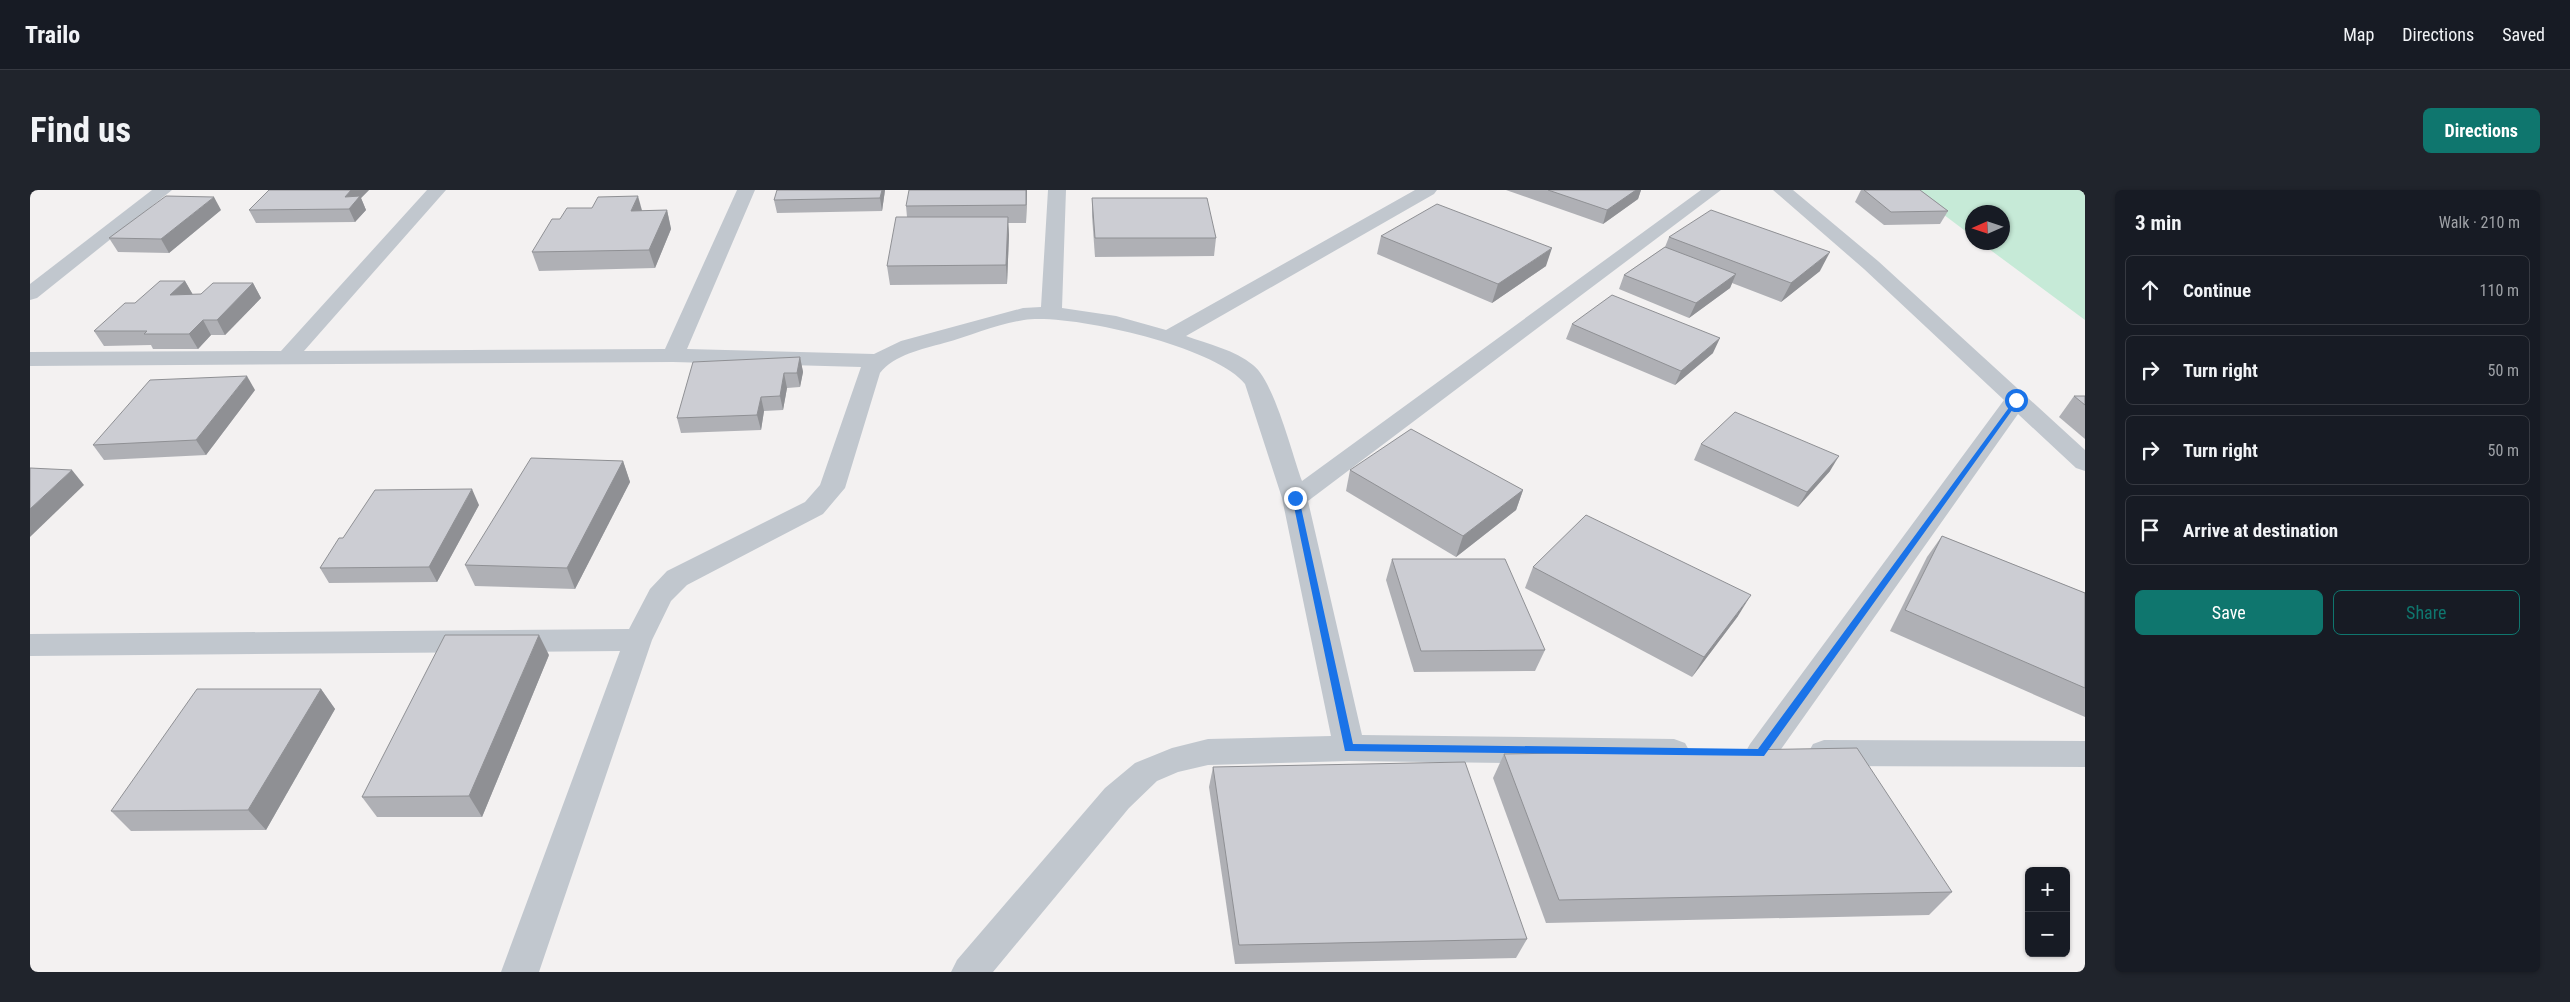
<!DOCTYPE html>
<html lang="en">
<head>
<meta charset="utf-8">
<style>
	:root { --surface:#171b24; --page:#20242c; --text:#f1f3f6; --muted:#9ea1a6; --line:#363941; --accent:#0f766e }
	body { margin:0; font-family:"Roboto Condensed",sans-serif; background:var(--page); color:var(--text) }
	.controls { position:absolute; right:15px; bottom:15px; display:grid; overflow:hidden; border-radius:8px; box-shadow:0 1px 4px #0004 }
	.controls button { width:45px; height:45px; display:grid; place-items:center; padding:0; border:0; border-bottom:1px solid var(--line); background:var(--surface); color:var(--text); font:25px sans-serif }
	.compass { position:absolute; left:1935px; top:15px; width:45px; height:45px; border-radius:50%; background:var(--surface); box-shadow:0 1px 4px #0004; rotate:267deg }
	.stop { position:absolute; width:15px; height:15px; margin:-11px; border:4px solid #1a73e8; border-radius:50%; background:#fff }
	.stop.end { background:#1a73e8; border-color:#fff; box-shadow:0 1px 5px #0008 }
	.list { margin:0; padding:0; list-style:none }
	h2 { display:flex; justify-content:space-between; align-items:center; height:65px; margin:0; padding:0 20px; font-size:21px }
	h2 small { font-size:16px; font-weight:400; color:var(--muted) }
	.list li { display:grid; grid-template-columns:32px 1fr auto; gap:15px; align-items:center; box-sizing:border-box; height:70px; margin:0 10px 10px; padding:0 10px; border:1px solid var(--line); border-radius:8px }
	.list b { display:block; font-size:19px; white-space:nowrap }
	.list em { font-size:16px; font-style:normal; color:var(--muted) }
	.actions { display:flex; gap:10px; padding:15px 20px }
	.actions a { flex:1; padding:11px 0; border:1px solid var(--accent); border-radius:8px; text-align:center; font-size:18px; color:var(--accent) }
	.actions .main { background:var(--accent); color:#fff }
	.icon { flex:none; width:28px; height:28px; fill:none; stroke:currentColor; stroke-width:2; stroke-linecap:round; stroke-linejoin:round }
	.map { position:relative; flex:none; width:2055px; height:782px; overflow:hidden; border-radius:8px }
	header { display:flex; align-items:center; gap:30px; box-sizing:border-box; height:70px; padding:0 25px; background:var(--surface); border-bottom:1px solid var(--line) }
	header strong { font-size:24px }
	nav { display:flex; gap:28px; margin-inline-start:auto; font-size:18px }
	.intro { display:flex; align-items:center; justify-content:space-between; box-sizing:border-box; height:120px; padding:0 30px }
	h1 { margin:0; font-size:35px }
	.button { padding:12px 22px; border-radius:8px; background:var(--accent); color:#fff; font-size:18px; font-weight:700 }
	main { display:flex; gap:30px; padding:0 30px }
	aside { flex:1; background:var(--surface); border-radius:8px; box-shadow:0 1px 4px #0004 }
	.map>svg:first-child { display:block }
</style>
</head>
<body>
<header>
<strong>Trailo</strong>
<nav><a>Map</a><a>Directions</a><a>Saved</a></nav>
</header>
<div class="intro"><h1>Find us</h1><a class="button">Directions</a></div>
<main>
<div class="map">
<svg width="2055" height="782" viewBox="0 0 2055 782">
	<rect width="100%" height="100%" fill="#f3f1f1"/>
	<path fill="#c6ead7" d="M1881 0H2055V130L1951 53 1972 52V22H1942V46Z"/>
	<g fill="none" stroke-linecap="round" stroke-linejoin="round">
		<g fill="#c1c7ce" fill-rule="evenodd">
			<path d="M122 0H142L7 108 0 110V94Z"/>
			<path d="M397 0H416L274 161 635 159 707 0H725L657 159 844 164 871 151 993 118 1011 117 1018 0H1036L1032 118 1086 126 1136 140 1385 0H1407L1404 4 1156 146C1178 154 1205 160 1223 175 1244 191 1262 264 1272 291L1671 0H1691L1278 311 1332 545 1644 549 1655 553 1660 562 1655 571 1644 575 1319 571 1178 575 1148 582 1127 591 1099 618 963 782H921L927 770 1075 598 1105 573 1142 558 1178 549 1301 546 1252 308 1215 194C1187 157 1040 123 994 130 967 134 940 146 914 153 892 159 864 165 850 183L815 298 793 324 657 395 641 411 622 450 509 782H471L590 461 0 466V444L599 439 620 399 637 381 775 312 790 295 831 177 643 172 0 176V162L251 161Z"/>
			<path d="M1743 0H1763L1848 71 2055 260V281L2046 278 1988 224 1742 572 1731 576 1720 572 1715 563 1720 554 1974 210 1834 79Z"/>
			<path d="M1794 550 2055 551V577L1794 576 1783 572 1778 563 1783 554Z"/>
		</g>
	</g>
	<g fill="#afb0b5">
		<path d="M339 0 331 8 336 20 325 32 226 33 219 20Z"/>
		<path d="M855 0 852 21 747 23 744 10Z"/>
		<path d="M997 0 996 33H978L979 45 977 94 860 95 857 76 877 27 876 16Z"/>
		<path d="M1476 0H1611L1608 9 1573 34Z"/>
		<path d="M1831 0H1890L1918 21 1910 34 1854 35 1825 12Z"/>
		<path d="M1062 8 1186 48 1184 66 1065 67 1062 26Z"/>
		<path d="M191 20 139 63 88 62 79 48Z"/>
		<path d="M637 20 641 39 625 78 509 81 502 62 530 29 612 21Z"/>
		<path d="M1351 46 1516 76 1462 113 1347 64Z"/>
		<path d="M1639 47 1790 81 1751 112 1702 93 1700 98 1659 128 1589 99 1594 85 1635 57Z"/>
		<path d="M155 91 163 105 171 104 223 93 231 108 195 145H181L168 159H123L121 155 74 156 64 141 105 113Z"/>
		<path d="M1542 134 1683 163 1645 195 1536 149Z"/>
		<path d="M770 167 773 182 770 197 757 198 753 220 734 221 731 240 651 243 647 228Z"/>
		<path d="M225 200 176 265 74 270 63 255Z"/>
		<path d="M2044 206H2055V249L2029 227Z"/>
		<path d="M1671 254 1800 281 1768 317 1664 270Z"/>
		<path d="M593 271 600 292 545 399 445 396 435 375Z"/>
		<path d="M1320 280 1493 300 1486 320 1426 367 1316 301Z"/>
		<path d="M449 315 407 392 299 393 290 378 313 348Z"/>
		<path d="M1912 346 2055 403V527L1860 441 1897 367Z"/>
		<path d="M1362 369 1515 460 1505 481 1384 482 1356 390Z"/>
		<path d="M1503 377 1708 426 1662 487 1495 398Z"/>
		<path d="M519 465 452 627H347L332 607Z"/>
		<path d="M291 499 305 519 236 640 101 641 81 621Z"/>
		<path d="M1474 564 1922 702 1899 725 1516 733 1463 588Z"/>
		<path d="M1183 577 1497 749 1486 768 1205 774 1179 597Z"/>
	</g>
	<g fill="#8f9094">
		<path d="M321 0H339L331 8 336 20 325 32 319 19 315 7Z"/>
		<path d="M852 0H855L852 21 850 8Z"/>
		<path d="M996 0H997L996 33Z"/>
		<path d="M1606 0H1611L1608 9 1573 34 1577 20Z"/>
		<path d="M608 6 613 24 601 21Z"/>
		<path d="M184 7 191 20 139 63 131 49Z"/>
		<path d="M637 20 641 39 625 78 619 60Z"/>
		<path d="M978 27 979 45 977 94 976 75Z"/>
		<path d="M1522 58 1516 76 1462 113 1468 94Z"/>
		<path d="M1800 62 1790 81 1751 112 1761 93Z"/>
		<path d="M1706 84 1700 98 1659 128 1666 113Z"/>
		<path d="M155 91 163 105H140Z"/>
		<path d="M223 93 231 108 195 145 187 130Z"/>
		<path d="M173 130 181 145 168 159 159 144Z"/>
		<path d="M1690 148 1683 163 1645 195 1651 181Z"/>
		<path d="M770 167 773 182 770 197 767 183Z"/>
		<path d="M754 183 757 198 753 220 750 206Z"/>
		<path d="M217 186 225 200 176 265 166 250Z"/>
		<path d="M731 207 734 221 731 240 727 225Z"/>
		<path d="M1809 266 1800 281 1768 317 1777 302Z"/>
		<path d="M593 271 600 292 545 399 537 378Z"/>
		<path d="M42 280 54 295 0 347V319Z"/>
		<path d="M442 299 449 315 407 392 399 377Z"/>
		<path d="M1493 300 1486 320 1426 367 1433 346Z"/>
		<path d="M1721 405 1708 426 1662 487 1674 467Z"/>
		<path d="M509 445 519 465 452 627 439 606Z"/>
		<path d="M291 499 305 519 236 640 218 620Z"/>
	</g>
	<g fill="#cccdd3" stroke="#8f9094">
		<path d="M239 0H321L315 7 330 6 319 19 219 20Z"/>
		<path d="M747 0H852L850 8 744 10Z"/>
		<path d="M879 0H996V15L876 16Z"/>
		<path d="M1518 0H1606L1577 20Z"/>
		<path d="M1834 0H1890L1918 21 1861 22Z"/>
		<path d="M136 6 184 7 131 49 79 48Z"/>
		<path d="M608 6 601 21 637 20 619 60 502 62 522 29H530L537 18H562L568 7Z"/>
		<path d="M1062 8H1177L1186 48H1065Z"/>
		<path d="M1407 14 1522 58 1468 94 1351 46Z"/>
		<path d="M1681 20 1800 62 1761 93 1639 47Z"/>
		<path d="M866 27H978L976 75 857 76Z"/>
		<path d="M1635 57 1706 84 1666 113 1594 85Z"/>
		<path d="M130 91H155L140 105 171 104 183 93H223L187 130H173L159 144H114L117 141H64L95 113H105Z"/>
		<path d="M1582 105 1690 148 1651 181 1542 134Z"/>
		<path d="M770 167 767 183H754L750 206 731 207 727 225 647 228 663 172Z"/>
		<path d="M217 186 166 250 63 255 120 190Z"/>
		<path d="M2044 206H2055V215Z"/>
		<path d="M1705 222 1809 266 1777 302 1671 254Z"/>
		<path d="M1381 239 1493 300 1433 346 1320 280Z"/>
		<path d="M501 268 593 271 537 378 435 375Z"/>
		<path d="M0 278 42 280 0 319Z"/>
		<path d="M442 299 399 377 290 378 309 348H313L345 300Z"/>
		<path d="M1556 325 1721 405 1674 467 1503 377Z"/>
		<path d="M1912 346 2055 403V498L1875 420Z"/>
		<path d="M1362 369H1475L1515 460 1391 461Z"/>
		<path d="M415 445H509L439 606 332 607Z"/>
		<path d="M167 499H291L218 620 81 621Z"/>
		<path d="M1827 558 1922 702 1529 710 1474 564Z"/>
		<path d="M1435 572 1497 749 1209 755 1183 577Z"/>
	</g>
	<path fill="#1a73e8" d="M1986 208 1988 212 1734 566 1315 561 1262 307 1269 308 1323 554 1728 559Z"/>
</svg>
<div class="controls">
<button>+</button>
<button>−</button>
</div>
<svg class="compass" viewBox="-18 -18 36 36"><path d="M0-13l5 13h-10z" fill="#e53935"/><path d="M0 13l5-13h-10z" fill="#9ea1a6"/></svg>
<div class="stop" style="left:1986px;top:210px"></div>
<div class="stop end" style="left:1265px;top:308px"></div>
</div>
<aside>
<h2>3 min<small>Walk · 210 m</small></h2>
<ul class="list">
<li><svg class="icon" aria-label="ahead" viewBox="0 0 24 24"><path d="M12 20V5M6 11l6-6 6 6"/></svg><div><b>Continue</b></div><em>110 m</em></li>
<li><svg class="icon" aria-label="right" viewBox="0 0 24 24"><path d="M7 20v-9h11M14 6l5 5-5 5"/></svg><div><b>Turn right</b></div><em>50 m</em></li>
<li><svg class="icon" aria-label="right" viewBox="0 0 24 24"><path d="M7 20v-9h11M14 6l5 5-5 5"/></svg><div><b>Turn right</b></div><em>50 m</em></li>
<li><svg class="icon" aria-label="arrive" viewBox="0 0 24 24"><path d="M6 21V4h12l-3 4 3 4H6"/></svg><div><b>Arrive at destination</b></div></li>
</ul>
<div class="actions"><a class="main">Save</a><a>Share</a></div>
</aside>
</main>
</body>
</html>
